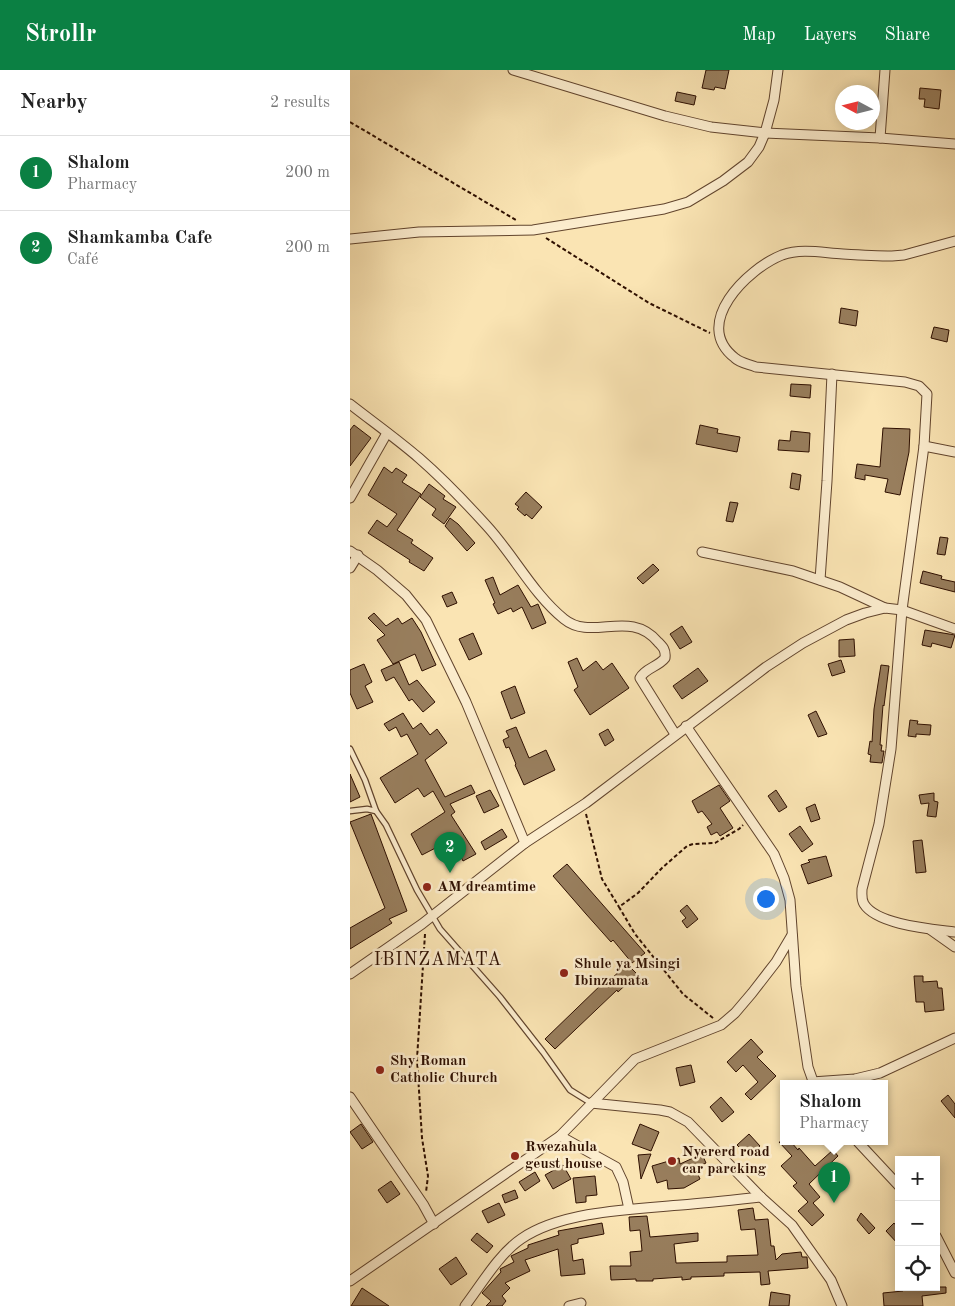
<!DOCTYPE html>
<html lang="en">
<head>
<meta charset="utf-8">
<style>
	:root { --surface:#fff; --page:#f2f2f2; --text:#222; --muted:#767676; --line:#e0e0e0; --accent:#0b8043 }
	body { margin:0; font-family:"Old Standard TT",serif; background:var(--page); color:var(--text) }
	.controls { position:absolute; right:15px; bottom:15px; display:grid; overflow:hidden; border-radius:0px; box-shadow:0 2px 12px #0003 }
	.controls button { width:45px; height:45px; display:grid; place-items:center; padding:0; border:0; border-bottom:1px solid var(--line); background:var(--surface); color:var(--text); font:25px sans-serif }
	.compass { position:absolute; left:485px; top:15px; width:45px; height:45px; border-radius:50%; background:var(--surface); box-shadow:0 2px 12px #0003; rotate:277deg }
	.you { position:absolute; left:415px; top:828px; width:18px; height:18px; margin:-12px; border:4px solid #fff; border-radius:50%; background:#1a73e8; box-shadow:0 0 0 8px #1a73e833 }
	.badge { display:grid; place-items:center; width:32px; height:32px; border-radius:50%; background:var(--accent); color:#fff; font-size:16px; font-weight:700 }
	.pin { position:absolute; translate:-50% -41px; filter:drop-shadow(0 1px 2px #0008) }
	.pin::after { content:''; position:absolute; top:26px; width:18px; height:15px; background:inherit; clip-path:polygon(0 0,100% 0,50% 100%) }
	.popup { position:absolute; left:430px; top:1010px; width:108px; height:65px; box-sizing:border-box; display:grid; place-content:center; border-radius:0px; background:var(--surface); filter:drop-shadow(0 1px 4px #0005); font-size:16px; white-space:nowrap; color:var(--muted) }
	.popup b { font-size:19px; color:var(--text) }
	.popup::after { content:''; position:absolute; left:50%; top:100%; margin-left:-10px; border:10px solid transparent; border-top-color:var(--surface) }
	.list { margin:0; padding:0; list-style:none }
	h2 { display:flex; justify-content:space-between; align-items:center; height:65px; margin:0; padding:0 20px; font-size:21px }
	h2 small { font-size:16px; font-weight:400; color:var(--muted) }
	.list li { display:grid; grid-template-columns:32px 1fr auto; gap:15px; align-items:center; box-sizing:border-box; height:75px; padding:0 20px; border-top:1px solid var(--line) }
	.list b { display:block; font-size:19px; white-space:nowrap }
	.list p { margin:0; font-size:16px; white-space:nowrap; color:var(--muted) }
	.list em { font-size:16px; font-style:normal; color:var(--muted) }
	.icon { flex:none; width:28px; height:28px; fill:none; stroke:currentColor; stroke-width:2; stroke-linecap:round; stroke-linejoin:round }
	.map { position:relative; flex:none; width:605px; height:1236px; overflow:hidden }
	header { display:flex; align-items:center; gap:30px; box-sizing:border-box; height:70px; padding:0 25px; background:var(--accent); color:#fff }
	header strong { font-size:24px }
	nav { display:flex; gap:28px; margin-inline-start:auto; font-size:18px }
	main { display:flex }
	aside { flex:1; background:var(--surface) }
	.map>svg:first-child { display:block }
</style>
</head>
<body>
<header>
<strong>Strollr</strong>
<nav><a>Map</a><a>Layers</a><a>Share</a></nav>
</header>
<main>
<aside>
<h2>Nearby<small>2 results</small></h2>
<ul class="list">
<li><span class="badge">1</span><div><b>Shalom</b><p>Pharmacy</p></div><em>200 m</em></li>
<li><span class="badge">2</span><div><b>Shamkamba Cafe</b><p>Café</p></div><em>200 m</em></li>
</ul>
</aside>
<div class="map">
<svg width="605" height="1236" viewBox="0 0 605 1236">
	<rect width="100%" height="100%" fill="#fae4b3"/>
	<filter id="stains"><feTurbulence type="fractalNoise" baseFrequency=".004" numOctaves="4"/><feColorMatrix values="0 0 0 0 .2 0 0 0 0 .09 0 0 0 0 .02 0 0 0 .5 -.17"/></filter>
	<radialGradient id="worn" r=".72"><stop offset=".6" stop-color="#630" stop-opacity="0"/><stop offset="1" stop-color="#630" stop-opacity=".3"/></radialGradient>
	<g fill="#987e5d" stroke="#2e0f00">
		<path d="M356 0H379L375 19 365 17 364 20 352 18Z"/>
		<path d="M570 18 591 20 589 39 574 37 575 29H569Z"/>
		<path d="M327 22 346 26 344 35 325 31Z"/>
		<path d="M491 238 508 241 506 256 489 253Z"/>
		<path d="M584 257 599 260 597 272 581 268Z"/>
		<path d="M441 314 461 315 460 328 440 326Z"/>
		<path d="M4 355 21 368 0 396V360Z"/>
		<path d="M350 355 368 359 367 363 390 367 387 382 346 374Z"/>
		<path d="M533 358 560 359 559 382 550 425 535 422 538 409 515 405V410L505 408 507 394 530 397Z"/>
		<path d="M441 361 460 363 459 382 428 380 429 370 440 371Z"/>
		<path d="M34 397 42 403 46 398 57 405 52 412 71 424 47 460 63 470 61 473 83 488 74 501 59 492 60 490 18 463 27 450 37 457 47 444 18 425Z"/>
		<path d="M442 403 451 405 449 420 440 418Z"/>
		<path d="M79 414 95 426 93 429 106 437 94 454 82 445 86 439 70 427Z"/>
		<path d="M176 422 192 437 182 449 176 444 175 446 167 439 169 437 165 434Z"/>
		<path d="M380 432 388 433 383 452 376 451Z"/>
		<path d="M100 448 108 454 125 473 117 481 95 456Z"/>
		<path d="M590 467 598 468 595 485 587 484Z"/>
		<path d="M303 494 309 500 293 514 287 508Z"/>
		<path d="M573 501 592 506 591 509 605 512V522L570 513Z"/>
		<path d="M143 507 150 525 168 515 181 537 188 534 196 553 182 559 172 537 163 542 161 538 148 544 143 534 145 533 135 510Z"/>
		<path d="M102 522 107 533 97 537 92 526Z"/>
		<path d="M24 543 36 556 48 548 52 554 62 548 71 562 86 595 72 601 65 584 43 594 27 570 35 565 18 548Z"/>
		<path d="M332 556 342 572 330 579 320 564Z"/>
		<path d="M575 560 605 565 601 578 582 573 581 577 572 575Z"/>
		<path d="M123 563 132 584 119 590 109 569Z"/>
		<path d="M504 569 505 586 489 587V570Z"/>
		<path d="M227 588 233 601 246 591 253 600 262 593 279 618 240 645 224 620 228 617 218 592Z"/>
		<path d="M491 590 495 602 482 606 478 594Z"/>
		<path d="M49 592 59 615 67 610 85 632 73 642 62 629 59 631 44 607 36 611 31 600Z"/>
		<path d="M14 594 22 612 15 616 23 632 7 639 0 623V600Z"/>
		<path d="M531 595 539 596 534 636 533 635 530 675H532L531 681H534L532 693 520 692 521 685 518 684 520 671 522 672 524 639Z"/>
		<path d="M348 598 358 611 332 629 323 616Z"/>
		<path d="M165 616 175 643 161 649 151 622Z"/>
		<path d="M466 641 477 664 468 667 458 645Z"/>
		<path d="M53 643 63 659 71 653 80 665 87 659 97 673 75 690 95 727 121 715 125 723 100 734 105 742 101 745 126 784 113 791 107 779 102 782 97 772 72 785 61 764 95 742 83 721 74 727 68 718 45 733 30 708 68 684 57 664 51 667 46 657 39 661 34 654Z"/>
		<path d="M560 650 568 651 567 654 581 655 580 665 566 664V667L558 666Z"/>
		<path d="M166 657 179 688 196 680 205 700 174 715 165 695 166 694 159 677 156 678 153 670 159 667 156 661Z"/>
		<path d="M258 659 264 670 255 676 249 664Z"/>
		<path d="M0 704 10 727 0 732Z"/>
		<path d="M369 715 380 731 370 738 383 758 370 766 367 762 361 765 357 757 362 754 352 741 348 743 342 731Z"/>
		<path d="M140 720 149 736 134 743 126 726Z"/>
		<path d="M426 720 437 737 429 742 418 726Z"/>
		<path d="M584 723V731L588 732 586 747 577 746 579 733 571 734 569 725Z"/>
		<path d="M465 734 470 749 461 752 456 738Z"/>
		<path d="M21 744 57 841 39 849 42 853 0 879V858L35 838 0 752Z"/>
		<path d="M450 756 463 774 452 782 439 764Z"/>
		<path d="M152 759 157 767 135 780 131 772Z"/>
		<path d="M572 770 576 802 566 803 563 771Z"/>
		<path d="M476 786 482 806 458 814 451 795 460 792 458 790Z"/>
		<path d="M217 794 295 883 282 893 263 870 261 872 236 844 203 806Z"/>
		<path d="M337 835 348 849 337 858 332 851 336 848 330 841Z"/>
		<path d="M277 894 287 904 268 922 267 920 205 979 195 969 255 911 257 913Z"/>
		<path d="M564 906H573V912L587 911 588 918H592L594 940 575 942 574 932H566Z"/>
		<path d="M401 969 413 982 407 987 426 1006 401 1030 395 1024 408 1012 393 995 386 1002 377 992Z"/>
		<path d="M341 995 345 1012 330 1016 326 998Z"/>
		<path d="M598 1025 605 1034V1048L591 1031Z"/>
		<path d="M371 1027 384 1042 372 1052 360 1037Z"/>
		<path d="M11 1054 23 1072 12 1079 0 1062Z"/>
		<path d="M290 1054 309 1062 301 1081 282 1074Z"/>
		<path d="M399 1064 410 1076 399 1087 387 1075Z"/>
		<path d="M429 1072H441L448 1080 449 1078 465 1096 483 1080 488 1086 459 1114 470 1127 463 1133 474 1145 462 1156 448 1141 458 1132 443 1116 447 1113 431 1096 442 1086Z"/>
		<path d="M301 1084 291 1109 288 1085Z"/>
		<path d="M352 1084 356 1093 345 1098 350 1109 334 1118 318 1119 317 1110 307 1113 302 1096 329 1088 330 1094Z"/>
		<path d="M213 1095 221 1109 203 1119 195 1105Z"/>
		<path d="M185 1102 190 1111 175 1121 169 1112Z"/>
		<path d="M245 1106 247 1125 236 1126V1132L226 1133 223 1108Z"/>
		<path d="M41 1111 50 1124 37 1133 28 1120Z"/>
		<path d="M165 1120 168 1128 155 1133 152 1125Z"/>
		<path d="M149 1133 155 1145 138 1153 132 1141Z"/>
		<path d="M403 1138 405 1150 418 1149 421 1176H424L426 1190 432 1184 451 1182 452 1187H457L458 1198 418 1201 420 1214 411 1215 410 1202 374 1203V1206L341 1207V1209L332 1210V1207L303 1209V1211H286V1209L261 1210 260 1196H281L280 1182 292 1181 290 1160 280 1161 279 1147 297 1146 300 1167 348 1163V1171L324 1174 326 1193 377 1192V1186L408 1185 405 1159 391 1160 388 1140Z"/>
		<path d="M511 1143 525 1158 519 1164 507 1150Z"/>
		<path d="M252 1153 254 1164 228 1169V1173L221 1175 223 1191 233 1189 235 1204 211 1206 208 1179 175 1190 180 1201 155 1213 160 1218 152 1226 156 1231 152 1236H136L141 1231 132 1223 151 1202 150 1199 164 1192 161 1186 178 1178V1175L209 1165 208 1161Z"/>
		<path d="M544 1153 549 1159V1175L536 1161Z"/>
		<path d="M127 1163 143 1176 137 1183 121 1170Z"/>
		<path d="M106 1187 117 1204 101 1215 89 1199Z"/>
		<path d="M553 1217H596V1223L572 1226 573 1236H534L533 1223 553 1221Z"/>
		<path d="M12 1218 39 1236H1Z"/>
		<path d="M421 1222 440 1225 439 1236H419Z"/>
	</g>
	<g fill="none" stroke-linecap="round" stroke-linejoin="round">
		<g stroke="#61442d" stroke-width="7">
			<g id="lane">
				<path d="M0 679 15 710 26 741"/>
				<path d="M0 741 17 739 26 741 36 755 67 820 90 859 150 927 193 982 220 1020 241 1033"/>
			</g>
		</g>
		<g stroke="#61442d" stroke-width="11">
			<g id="street">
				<path d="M163 0 315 46 361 57 415 63 530 68 605 74"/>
				<path d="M530 68 535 0"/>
				<path d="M0 169 69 162 183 160 314 139 338 132 373 111 398 92 409 77 415 63 424 30 428 0"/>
				<path d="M605 171 554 185 542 186C526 186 509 185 493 184 473 183 452 178 432 185 397 199 341 254 385 288 390 293 399 294 406 297L555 312 569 316 577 324 574 376 552 540 541 679 529 754 512 819C512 824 511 829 514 834 527 855 582 859 605 862"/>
				<path d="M0 334C23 352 47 369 69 388 92 408 116 433 136 455 163 484 183 524 214 549 242 572 280 538 308 572 313 577 316 580 315 588 308 597 295 598 290 608L325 664"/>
				<path d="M574 376 605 382"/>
				<path d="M0 428 37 363"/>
				<path d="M0 481 27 500 56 525 76 550 116 632 175 773"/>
				<path d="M352 482 443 501 490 517 535 538"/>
				<path d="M0 498 8 485"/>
				<path d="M470 510 477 411 482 304"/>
				<path d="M336 656 424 784 434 808 440 830 446 916 458 997 464 1014"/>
				<path d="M581 860 605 877"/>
				<path d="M0 904 72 854 175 773 236 733 416 597 453 573 496 550 515 543 535 538 552 540 605 559"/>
				<path d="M462 1012 505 1009 530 1003 605 968"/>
				<path d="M0 1027 73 1134 84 1154"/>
				<path d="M241 1033 310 1040 320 1042 338 1052 411 1127 442 1155 481 1210 492 1236"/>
				<path d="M210 1066 266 1097 273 1112 279 1139"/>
				<path d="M508 1072 549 1116"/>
				<path d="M586 1166 605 1203"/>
				<path d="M0 1211 210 1066 285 989 371 955 385 943 402 923 426 892 442 865"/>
				<path d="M115 1236C131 1215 149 1184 171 1169 211 1141 284 1139 331 1135 358 1133 384 1130 411 1127"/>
				<path d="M219 1236 231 1233"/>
			</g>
		</g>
		<g stroke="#2e0f00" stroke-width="2" stroke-dasharray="4 2.5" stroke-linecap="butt">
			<path d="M0 52 166 150"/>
			<path d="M196 168 299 233 360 263"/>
			<path d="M236 744 252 809 269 837"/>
			<path d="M75 864 67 989 72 1068 78 1106 76 1122"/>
			<path d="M363 948 333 924 285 864 269 837 288 823 312 798 337 776 343 774 365 773 389 759 393 755"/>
		</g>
		<use href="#lane" stroke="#fcedce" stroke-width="4.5"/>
		<use href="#street" stroke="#fcedce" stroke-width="9"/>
	</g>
	<g fill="#8f2418" stroke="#fcedce" stroke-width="2">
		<circle cx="77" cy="817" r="5"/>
		<circle cx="214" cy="903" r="5"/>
		<circle cx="30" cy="1000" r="5"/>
		<circle cx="165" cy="1086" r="5"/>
		<circle cx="322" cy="1091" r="5"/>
	</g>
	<g text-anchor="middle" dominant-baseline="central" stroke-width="5" stroke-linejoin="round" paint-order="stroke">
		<g font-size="15" font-weight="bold" fill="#2e0f00" stroke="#fcedce" text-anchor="start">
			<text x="87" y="817">AM dreamtime</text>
			<text x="224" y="894">Shule ya Msingi<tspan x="224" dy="17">Ibinzamata</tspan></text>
			<text x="40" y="991">Shy Roman<tspan x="40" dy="17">Catholic Church</tspan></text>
			<text x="175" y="1077">Rwezahula<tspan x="175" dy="17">geust house</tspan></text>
			<text x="332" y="1082">Nyererd road<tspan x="332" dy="17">car parcking</tspan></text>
		</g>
		<g font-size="18" letter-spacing="1" fill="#2e0f00" stroke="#fcedce">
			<text x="88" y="890">IBINZAMATA</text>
		</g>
	</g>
	<rect width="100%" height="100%" filter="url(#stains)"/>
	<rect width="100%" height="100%" fill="url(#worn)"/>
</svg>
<div class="controls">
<button>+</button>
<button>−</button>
<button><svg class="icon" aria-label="locate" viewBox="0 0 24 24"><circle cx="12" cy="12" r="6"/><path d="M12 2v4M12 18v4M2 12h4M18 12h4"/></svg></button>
</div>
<svg class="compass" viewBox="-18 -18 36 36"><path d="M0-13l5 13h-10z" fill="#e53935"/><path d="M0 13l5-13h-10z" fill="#767676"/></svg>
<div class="you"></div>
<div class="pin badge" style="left:484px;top:1133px">1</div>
<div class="popup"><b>Shalom</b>Pharmacy</div>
<div class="pin badge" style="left:100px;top:803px">2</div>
</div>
</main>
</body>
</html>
